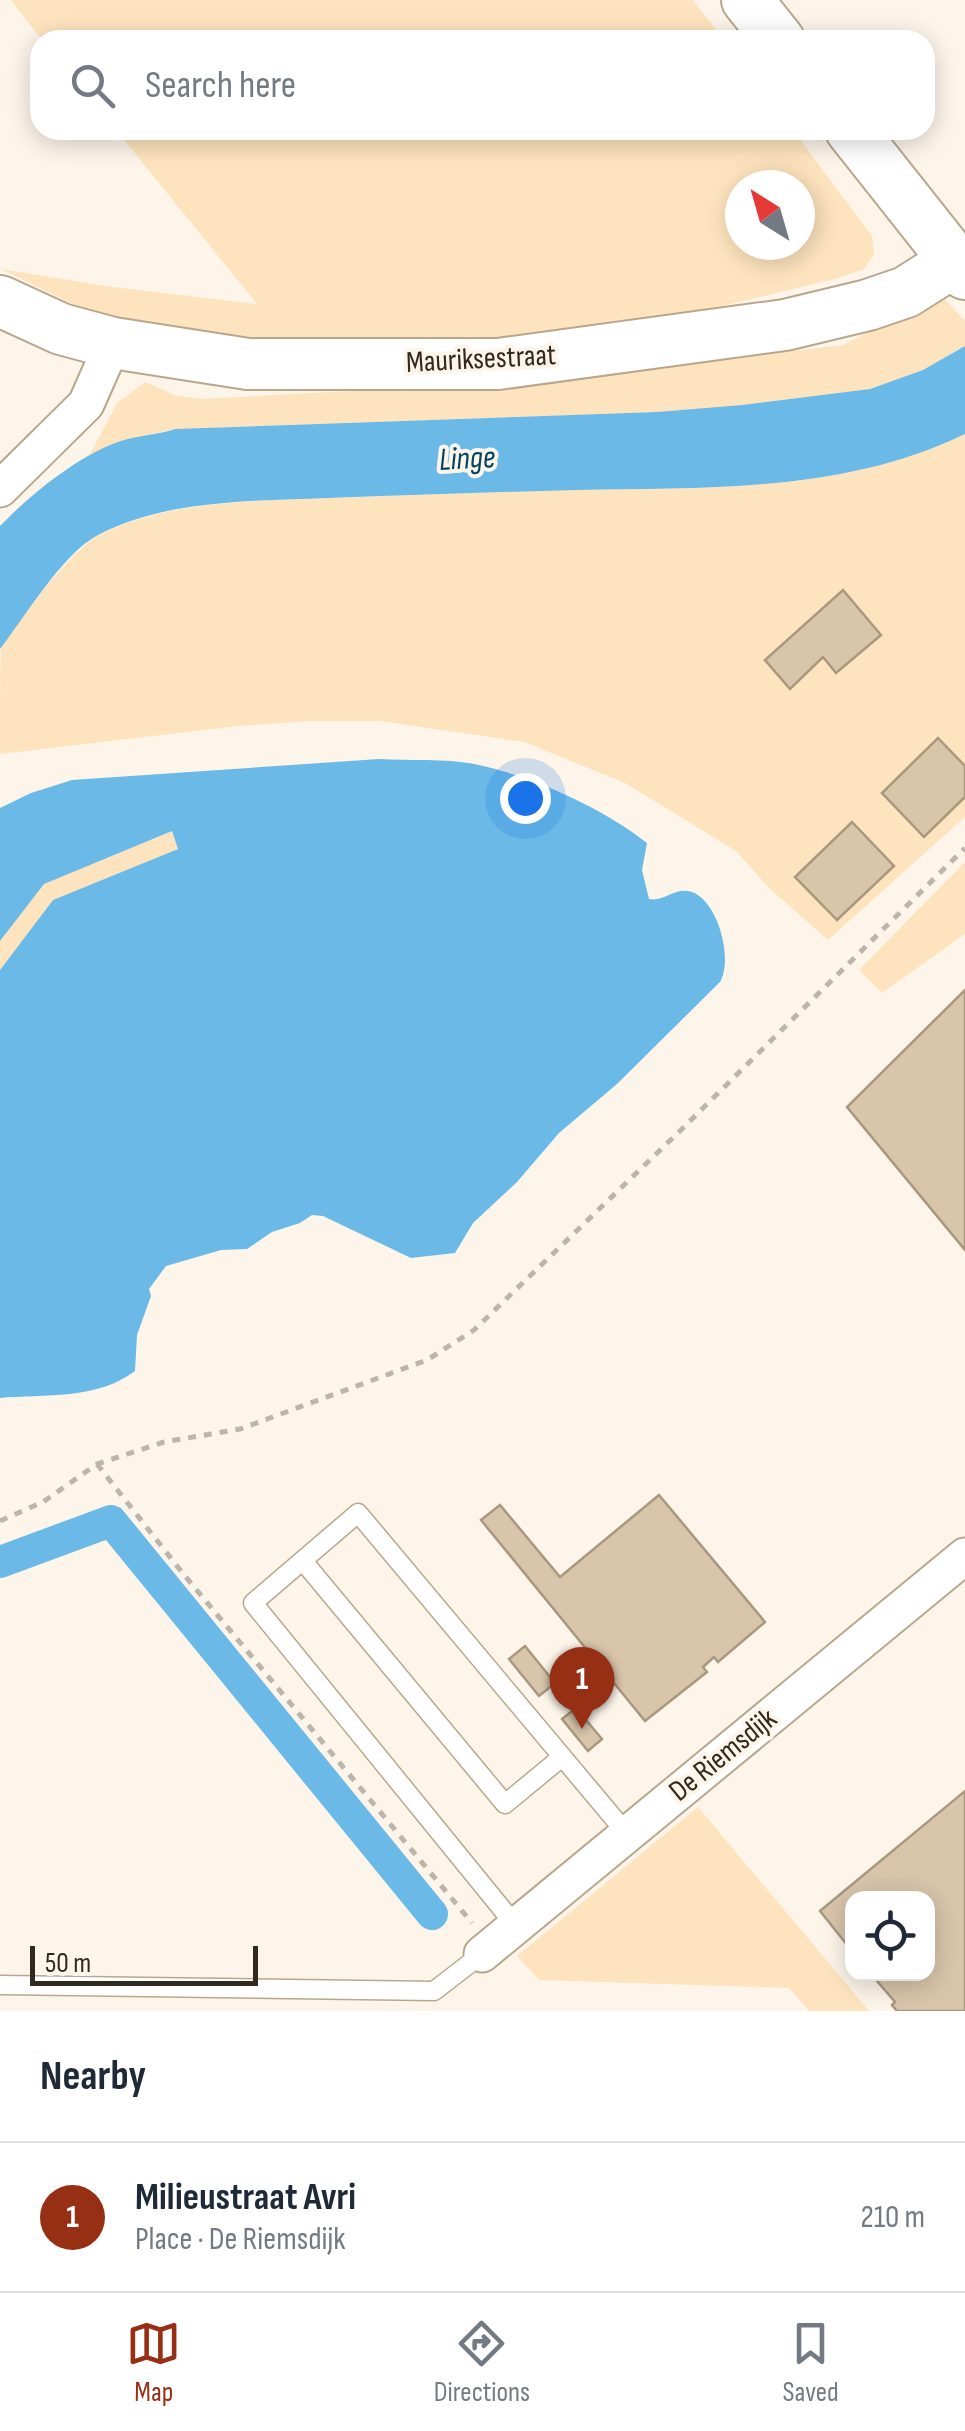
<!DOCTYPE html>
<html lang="en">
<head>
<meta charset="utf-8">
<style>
	:root { --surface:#fff; --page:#f6f6f7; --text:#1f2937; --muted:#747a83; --line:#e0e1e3; --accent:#972f14 }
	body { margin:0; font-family:"Sofia Sans Condensed",sans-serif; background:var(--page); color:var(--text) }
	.controls { position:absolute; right:30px; bottom:30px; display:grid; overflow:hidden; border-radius:20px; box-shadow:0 5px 25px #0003 }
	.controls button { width:90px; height:90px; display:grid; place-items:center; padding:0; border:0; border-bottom:2px solid var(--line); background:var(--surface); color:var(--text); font:50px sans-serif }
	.compass { position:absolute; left:725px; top:170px; width:90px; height:90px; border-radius:50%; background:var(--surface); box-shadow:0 5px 25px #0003; rotate:323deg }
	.scale { position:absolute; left:30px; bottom:25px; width:228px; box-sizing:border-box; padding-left:10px; border:5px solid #30291e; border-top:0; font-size:28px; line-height:35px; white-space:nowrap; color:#30291e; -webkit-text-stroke:8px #fdf5ea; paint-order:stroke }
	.you { position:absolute; left:525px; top:798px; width:35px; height:35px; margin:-25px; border:8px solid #fff; border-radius:50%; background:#1a73e8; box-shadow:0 0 0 15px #1a73e833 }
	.badge { display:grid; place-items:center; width:65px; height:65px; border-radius:50%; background:var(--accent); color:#fff; font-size:32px; font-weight:700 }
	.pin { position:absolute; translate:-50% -82px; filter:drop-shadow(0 2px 5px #0008) }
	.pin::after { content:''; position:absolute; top:52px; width:35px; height:30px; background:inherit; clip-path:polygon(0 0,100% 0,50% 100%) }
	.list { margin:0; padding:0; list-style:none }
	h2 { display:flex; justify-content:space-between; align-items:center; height:130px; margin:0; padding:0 40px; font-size:42px }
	h2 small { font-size:32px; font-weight:400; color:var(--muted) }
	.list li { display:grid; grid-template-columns:65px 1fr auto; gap:30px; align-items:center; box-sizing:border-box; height:150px; padding:0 40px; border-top:2px solid var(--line) }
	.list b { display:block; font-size:38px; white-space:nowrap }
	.list p { margin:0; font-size:32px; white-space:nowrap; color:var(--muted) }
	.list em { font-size:32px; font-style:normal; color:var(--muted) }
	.icon { flex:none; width:55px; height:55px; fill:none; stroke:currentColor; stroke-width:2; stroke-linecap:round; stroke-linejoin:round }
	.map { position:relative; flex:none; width:965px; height:2011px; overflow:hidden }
	.search { position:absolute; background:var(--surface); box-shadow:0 5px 25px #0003; left:30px; right:30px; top:30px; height:110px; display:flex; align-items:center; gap:25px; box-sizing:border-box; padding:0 35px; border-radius:30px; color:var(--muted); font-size:38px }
	.sheet { height:280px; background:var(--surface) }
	nav { display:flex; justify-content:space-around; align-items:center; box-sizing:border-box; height:140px; border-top:2px solid var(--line); background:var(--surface); font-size:28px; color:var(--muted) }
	nav a { display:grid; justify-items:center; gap:5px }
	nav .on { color:var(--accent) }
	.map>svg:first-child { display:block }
</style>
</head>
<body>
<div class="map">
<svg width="965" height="2011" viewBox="0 0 965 2011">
	<rect width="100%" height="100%" fill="#fdf5ea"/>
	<g fill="#fee4be" fill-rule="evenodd">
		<path d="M11 0H693L724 40H42Z"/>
		<path d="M116 130H793L872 236 874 255 864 269 839 278 655 322 548 335 327 348H256L99 317 1 269 105 286 257 304ZM740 185H800V245H740Z"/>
		<path d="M940 294 965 321V346L923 370 870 389 742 405 657 412 175 429 121 441 89 456 117 403 145 382 175 395 201 399 549 380 843 345Z"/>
		<path d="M965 434V817L828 940 769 888 736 851 625 783 524 742 381 721H310L238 726 0 754C0 735 0 660 1 648 10 626 78 545 99 535 169 500 254 501 329 498 412 495 496 492 579 490 708 488 846 492 965 434Z"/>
		<path d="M172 831 178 849 53 900 0 970V941L43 884Z"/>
		<path d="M965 862V934L882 993 859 970Z"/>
		<path d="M698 1807 869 2011H809L789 1988 539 1980 517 1956Z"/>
	</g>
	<g fill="#6ab9e7">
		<path d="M965 346V434C846 492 708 488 578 490 495 492 412 495 328 498 253 501 167 499 98 535 63 553 24 618 0 649V526C30 495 80 454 121 441 139 435 158 435 175 429L657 412 742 405 870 389 923 370Z"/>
		<path d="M379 759C411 761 448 758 479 765 534 777 603 808 647 843L642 870 649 899C663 902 673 889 688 891 717 896 734 958 720 982L617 1084 559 1133 517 1182 473 1223 455 1253 411 1258 323 1216 312 1215 300 1223 272 1232 247 1249 221 1250 166 1266 149 1289 151 1296 137 1335 135 1371C97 1400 44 1394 0 1398V970L53 900 178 849 172 831 44 884 0 941V808L31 793 72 780Z"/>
	</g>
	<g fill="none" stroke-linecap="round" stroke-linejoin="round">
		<path stroke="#6ab9e7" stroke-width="32" d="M0 1562 111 1521 432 1914"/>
	</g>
	<g fill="#d8c5aa" stroke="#aa987e" stroke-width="2.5">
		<path d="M843 590 881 635 836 673 823 657 790 689 765 660Z"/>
		<path d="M938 738 965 766V797L924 837 882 793Z"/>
		<path d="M852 822 894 866 837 920 795 877Z"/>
		<path d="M965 990V1250L847 1107Z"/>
		<path d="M659 1495 765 1622 718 1662 714 1657 703 1667 707 1672 645 1721 481 1520 500 1505 560 1577Z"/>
		<path d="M525 1646 555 1683 539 1696 509 1659Z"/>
		<path d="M576 1708 602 1739 588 1751 562 1719Z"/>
		<path d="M965 1791V2011H897L892 2005 895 2002 871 1974H928V1898H852V1951L820 1911Z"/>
	</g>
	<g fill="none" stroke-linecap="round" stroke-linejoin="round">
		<g stroke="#b9a78d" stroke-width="21">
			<g id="lane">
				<path d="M303 1561 505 1804 562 1757"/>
				<path d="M516 1926 253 1603 358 1513 627 1834"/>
				<path d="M0 1985 434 1991 482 1954"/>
			</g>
		</g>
		<g stroke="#b9a78d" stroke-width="39">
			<g id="street">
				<path d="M0 489 86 404 113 343"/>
				<path d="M482 1954 965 1556"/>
			</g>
		</g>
		<g stroke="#b9a78d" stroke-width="54">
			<g id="secondary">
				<path d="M747 0 779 40"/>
				<path d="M851 130 965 274"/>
				<path d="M0 301 61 329 113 343 248 364H498L785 325 868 305 906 292 955 261"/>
			</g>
		</g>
		<g stroke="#bdb5aa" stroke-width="5" stroke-dasharray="8 8" stroke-linecap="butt">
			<path d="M97 1464 181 1571 472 1923"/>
			<path d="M0 1521 43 1502 97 1464 164 1442 240 1429 427 1360 474 1330 684 1127 965 848"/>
		</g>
		<use href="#lane" stroke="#fff" stroke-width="18"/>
		<use href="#street" stroke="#fff" stroke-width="35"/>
		<use href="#secondary" stroke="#fff" stroke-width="50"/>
	</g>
	<g text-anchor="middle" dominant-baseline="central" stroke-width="8" stroke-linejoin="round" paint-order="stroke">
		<g font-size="30" fill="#30291e" stroke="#fdf5ea">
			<text transform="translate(481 359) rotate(-3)">Mauriksestraat</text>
			<text transform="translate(723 1755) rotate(-39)">De Riemsdijk</text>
		</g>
		<g font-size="32" font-style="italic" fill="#004462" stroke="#fdf5ea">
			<text transform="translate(467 459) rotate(-3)">Linge</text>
		</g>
	</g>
</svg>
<div class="controls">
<button><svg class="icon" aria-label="locate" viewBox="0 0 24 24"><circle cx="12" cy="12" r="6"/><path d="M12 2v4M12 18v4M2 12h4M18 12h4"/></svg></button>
</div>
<svg class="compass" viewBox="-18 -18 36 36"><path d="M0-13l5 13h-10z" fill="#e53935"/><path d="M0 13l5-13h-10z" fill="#747a83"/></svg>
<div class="scale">50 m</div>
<div class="you"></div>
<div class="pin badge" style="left:582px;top:1729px">1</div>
<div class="search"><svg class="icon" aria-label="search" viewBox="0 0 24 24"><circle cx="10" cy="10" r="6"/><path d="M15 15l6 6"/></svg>Search here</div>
</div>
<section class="sheet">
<h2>Nearby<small></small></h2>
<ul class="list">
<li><span class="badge">1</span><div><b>Milieustraat Avri</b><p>Place · De Riemsdijk</p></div><em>210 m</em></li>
</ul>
</section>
<nav>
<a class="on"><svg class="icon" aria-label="map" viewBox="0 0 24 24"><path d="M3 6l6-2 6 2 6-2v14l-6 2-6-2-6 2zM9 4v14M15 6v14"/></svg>Map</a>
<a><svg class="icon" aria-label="directions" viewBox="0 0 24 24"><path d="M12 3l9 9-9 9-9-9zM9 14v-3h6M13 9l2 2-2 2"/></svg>Directions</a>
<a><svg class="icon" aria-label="saved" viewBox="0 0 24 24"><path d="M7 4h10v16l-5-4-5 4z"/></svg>Saved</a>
</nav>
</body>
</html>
